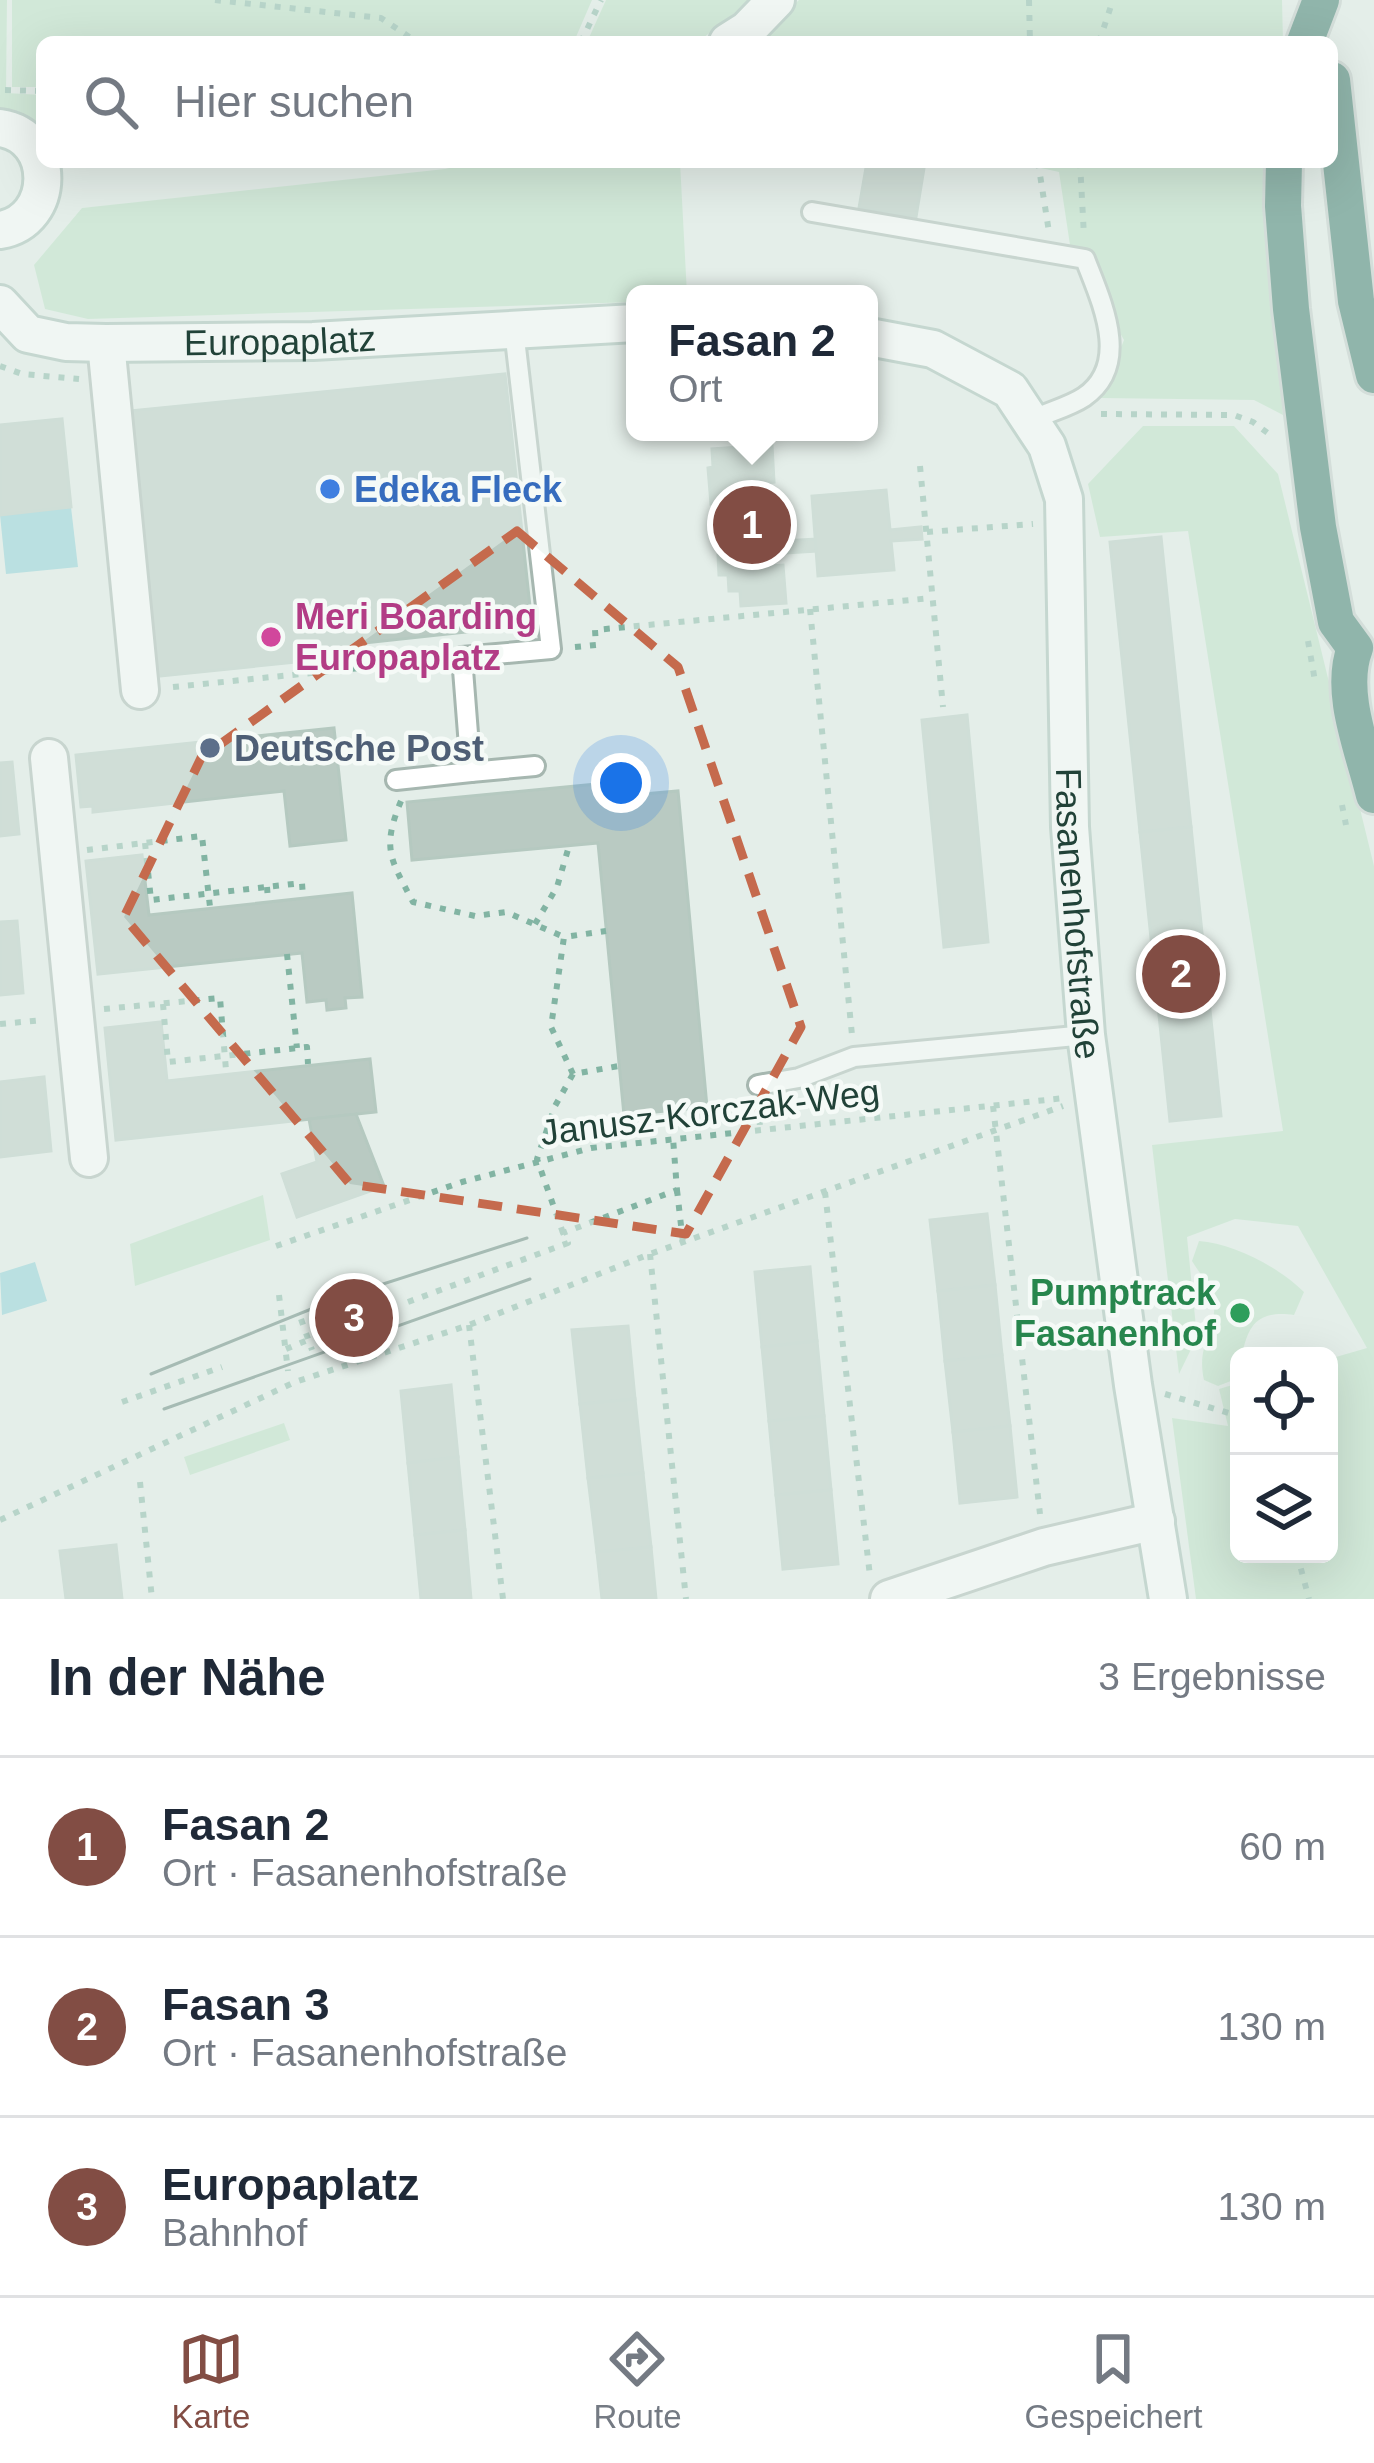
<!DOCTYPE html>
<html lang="de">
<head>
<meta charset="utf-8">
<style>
	:root { --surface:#fff; --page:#f2f2f3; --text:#1f2937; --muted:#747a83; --line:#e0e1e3; --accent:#824d44 }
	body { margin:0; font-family:Helvetica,sans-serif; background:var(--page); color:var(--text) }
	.controls { position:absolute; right:36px; bottom:36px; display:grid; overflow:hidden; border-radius:18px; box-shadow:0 12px 48px #0002 }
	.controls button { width:108px; height:108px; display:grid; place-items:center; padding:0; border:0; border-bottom:3px solid var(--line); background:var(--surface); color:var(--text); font:60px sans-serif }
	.you { position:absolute; left:621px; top:783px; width:42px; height:42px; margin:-30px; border:9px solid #fff; border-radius:50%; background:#1a73e8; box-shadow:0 0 0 18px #1a73e833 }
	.badge { display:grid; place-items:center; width:78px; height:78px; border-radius:50%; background:var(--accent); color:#fff; font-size:39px; font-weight:700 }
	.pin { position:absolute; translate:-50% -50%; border:6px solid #fff; box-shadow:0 3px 12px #0006 }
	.popup { position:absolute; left:626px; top:285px; width:252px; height:156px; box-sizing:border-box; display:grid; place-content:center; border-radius:18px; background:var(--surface); filter:drop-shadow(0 3px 9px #0005); font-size:39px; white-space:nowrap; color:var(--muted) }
	.popup b { font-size:45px; color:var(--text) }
	.popup::after { content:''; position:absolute; left:50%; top:100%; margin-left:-24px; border:24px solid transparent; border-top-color:var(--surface) }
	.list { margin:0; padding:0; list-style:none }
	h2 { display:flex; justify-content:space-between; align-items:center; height:156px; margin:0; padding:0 48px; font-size:51px }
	h2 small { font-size:39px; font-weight:400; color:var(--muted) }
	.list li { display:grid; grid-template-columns:78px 1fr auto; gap:36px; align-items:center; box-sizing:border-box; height:180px; padding:0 48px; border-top:3px solid var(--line) }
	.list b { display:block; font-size:45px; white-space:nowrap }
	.list p { margin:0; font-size:39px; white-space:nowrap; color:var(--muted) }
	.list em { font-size:39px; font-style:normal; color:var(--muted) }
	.icon { flex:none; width:66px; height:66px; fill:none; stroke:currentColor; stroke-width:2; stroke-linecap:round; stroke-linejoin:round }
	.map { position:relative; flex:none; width:1374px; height:1599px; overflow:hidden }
	.search { position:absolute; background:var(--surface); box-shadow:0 12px 48px #0002; left:36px; right:36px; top:36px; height:132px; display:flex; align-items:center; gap:30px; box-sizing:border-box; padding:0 42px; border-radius:18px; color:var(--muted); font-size:45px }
	.sheet { height:696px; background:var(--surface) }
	nav { display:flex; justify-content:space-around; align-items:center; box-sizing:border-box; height:168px; border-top:3px solid var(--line); background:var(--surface); font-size:33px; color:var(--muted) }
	nav a { display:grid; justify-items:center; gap:6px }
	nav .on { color:var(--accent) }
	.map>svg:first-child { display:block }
</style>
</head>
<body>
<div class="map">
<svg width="1374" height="1599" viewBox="0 0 1374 1599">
	<rect width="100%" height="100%" fill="#e4eee9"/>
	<g fill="#bbe1c4">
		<path d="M0 0H7L6 93 42 95V132L0 119Z"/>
		<path d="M12 0H592L576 37 566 42H42V87H12Z"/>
		<path d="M606 0H751L698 42H587Z"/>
		<path d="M799 0H1282L1283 42H754Z"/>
		<path d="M473 162H680L687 294H635V302L88 319 45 309 34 265 82 208 445 169Z"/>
		<path d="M1014 162H1272L1268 204 1283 415 1254 400 1101 398 1124 340 1070 245 1059 172Z"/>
		<path d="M1143 426H1234L1278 474 1374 866V1599H1196L1172 1418 1228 1426 1219 1389 1239 1383V1554H1329V1359L1367 1348 1298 1226 1235 1219 1187 1237 1197 1337 1179 1374 1152 1145 1283 1131 1188 531 1100 537 1088 484Z"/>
		<path d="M263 1195 270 1240 135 1286 130 1244Z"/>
		<path d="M1199 1241C1233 1243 1280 1268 1304 1292L1294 1315C1243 1308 1247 1342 1236 1379L1218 1386 1204 1380C1196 1345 1216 1332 1214 1305 1213 1289 1200 1274 1192 1261Z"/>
		<path d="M284 1423 290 1440 190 1475 184 1457Z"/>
	</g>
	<g fill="#88ced7">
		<path d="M71 507 78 567 6 574 0 515Z"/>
		<path d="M35 1262 47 1301 2 1315 0 1273Z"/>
	</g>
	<g fill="#b9cac2" stroke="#b5c9c0" stroke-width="3">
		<path d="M867 162H925L916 217 859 208Z"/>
		<path d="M505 374 532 625 364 643 366 655 149 677 119 412Z"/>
		<path d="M62 419 71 507 0 515V425Z"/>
		<path d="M772 445 774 482 761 483 763 511 779 510 782 541 816 539V551L769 554 770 566 783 565 786 603 741 606 740 591H729L728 575H719L718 555 725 554 721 503 711 504 708 468 713 467 712 449Z"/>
		<path d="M886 490 890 530 921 527 922 539 891 541 894 570 818 576 812 496Z"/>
		<path d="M1161 537 1191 827 1140 832 1110 542Z"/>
		<path d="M967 715 988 942 944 947 922 720Z"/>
		<path d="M334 728 346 840 290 846 284 791 93 812V806L81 807 76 755Z"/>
		<path d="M12 762 19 834 0 836V763Z"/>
		<path d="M608 783 610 797 678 791 707 1107 624 1115 598 843 412 860 407 802Z"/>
		<path d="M1191 827 1221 1116 1170 1121 1140 832Z"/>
		<path d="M142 855 149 915 352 893 362 997 345 998 346 1008 327 1010 326 1000 307 1002 302 953 98 974 86 861Z"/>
		<path d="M17 921 23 993 0 995V922Z"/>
		<path d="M161 1022 167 1081 370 1059 376 1112 116 1140 105 1028Z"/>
		<path d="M44 1077 51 1151 0 1157V1082Z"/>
		<path d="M356 1114 384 1186 297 1217 282 1174 317 1162 309 1119Z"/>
		<path d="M987 1214 995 1285 938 1291 930 1220Z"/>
		<path d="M810 1267 817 1341 762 1347 755 1272Z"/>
		<path d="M995 1285 1002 1355 945 1361 938 1291Z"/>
		<path d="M628 1326 635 1399 580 1404 572 1330Z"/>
		<path d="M817 1341 824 1416 769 1421 762 1347Z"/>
		<path d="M1002 1355 1010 1426 953 1432 945 1361Z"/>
		<path d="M451 1385 458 1457 408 1463 401 1391Z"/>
		<path d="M635 1399 643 1473 588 1478 580 1404Z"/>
		<path d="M824 1416 831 1490 776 1495 769 1421Z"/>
		<path d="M1010 1426 1017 1497 960 1503 953 1432Z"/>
		<path d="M458 1457 465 1530 415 1535 408 1463Z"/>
		<path d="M643 1473 651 1547 597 1552 588 1478Z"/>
		<path d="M831 1490 838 1564 783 1569 776 1495Z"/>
		<path d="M465 1530 471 1599H421L415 1535Z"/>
		<path d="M116 1545 122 1599H66L60 1551Z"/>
		<path d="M651 1547 656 1599H602L597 1552Z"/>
	</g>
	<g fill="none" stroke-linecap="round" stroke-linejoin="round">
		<g stroke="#a6b7b0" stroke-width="24">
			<g id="lane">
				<path d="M812 212 1085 259C1101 301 1132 364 1084 397 1069 407 1048 412 1032 420"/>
				<path d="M514 330 551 649 462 657 471 772 535 766"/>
				<path d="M396 780 471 772"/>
				<path d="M758 1085 799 1078 854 1057 1086 1035"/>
			</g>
		</g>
		<g stroke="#a6b7b0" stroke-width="42">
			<g id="street">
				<path d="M106 343 140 690"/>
				<path d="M49 758 89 1158"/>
				<path d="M889 1599 1044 1547 1156 1521"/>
			</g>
		</g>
		<g stroke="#a1bbb1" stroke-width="42">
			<g id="secondary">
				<path d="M728 42 747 30 776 0"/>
				<path d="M0 128C57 136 56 221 0 230"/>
				<path id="s1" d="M0 304 28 334 66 342 106 343 313 341 635 323"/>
				<path id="s2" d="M869 337 933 349 1010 390 1047 446 1064 499 1070 827 1086 1035 1133 1385 1168 1599"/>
			</g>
		</g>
		<g stroke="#c1cac7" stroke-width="42">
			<g id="highway">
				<path d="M1305 42 1321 0"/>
				<path d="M1332 80 1356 301 1374 375"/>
				<path d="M1284 162 1283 206 1291 309 1318 527 1336 622 1355 648C1338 692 1363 750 1374 795"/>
			</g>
		</g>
		<g stroke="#82b4a3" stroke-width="6" stroke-dasharray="6 9" stroke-linecap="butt">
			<path d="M215 0 381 18 417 42"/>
			<path d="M1029 0 1030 42"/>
			<path d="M581 42 601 0"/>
			<path d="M1099 42 1113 0"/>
			<path d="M5 90 42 91"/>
			<path d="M1038 162 1049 232"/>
			<path d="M1080 162 1084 236"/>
			<path d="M0 366 22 374 79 379"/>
			<path d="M1101 414 1234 415 1253 422 1273 437"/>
			<path d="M920 466 943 707"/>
			<path d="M927 532 1033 524"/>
			<path d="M810 609 852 1035"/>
			<path d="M1308 641 1315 681"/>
			<path d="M575 647 596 645 595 630 932 598"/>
			<path d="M173 687 440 660"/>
			<path d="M401 801C381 849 391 860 413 902L475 916 506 912 564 937"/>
			<path d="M1342 805 1346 825"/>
			<path d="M145 843 151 900 302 883 303 897"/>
			<path d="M87 850 202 836 210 907"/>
			<path d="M267 887 268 900"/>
			<path d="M535 924 557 887 569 846"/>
			<path d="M287 954 297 1048"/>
			<path d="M163 1004 168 1062 307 1047 308 1064"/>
			<path d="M104 1009 220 998 226 1070"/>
			<path d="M0 1024 44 1020"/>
			<path d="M573 1074 551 1027 564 937 606 931"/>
			<path d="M759 1104 760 1130"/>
			<path d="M993 1106 1040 1514"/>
			<path d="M677 1190 683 1243"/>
			<path d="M825 1192 870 1576"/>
			<path d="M563 1233 537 1159 555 1106 573 1074 619 1066"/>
			<path d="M276 1246 462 1182 591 1148 1065 1098"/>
			<path d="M650 1254 686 1599"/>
			<path d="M408 1302 568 1243 563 1233 677 1190 673 1138"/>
			<path d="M301 1319 312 1350"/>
			<path d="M469 1325 503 1599"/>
			<path d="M286 1349 308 1340"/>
			<path d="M1165 1394 1239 1416"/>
			<path d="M122 1402 222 1367"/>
			<path d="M140 1482 152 1599"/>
			<path d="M0 1520 295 1382 469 1325 650 1254 1063 1106"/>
			<path d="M1297 1554 1309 1599"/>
		</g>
		<use href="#lane" stroke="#fff" stroke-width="18"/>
		<use href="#street" stroke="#fff" stroke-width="36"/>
		<use href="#secondary" stroke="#fff" stroke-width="36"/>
		<use href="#highway" stroke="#2b7060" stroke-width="36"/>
		<g stroke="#5c7d73" stroke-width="3">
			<path d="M151 1374 336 1299 527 1238"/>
			<path d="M164 1409 530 1279"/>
		</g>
		<path stroke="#82b4a3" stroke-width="6" stroke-dasharray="6 9" stroke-linecap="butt" d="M279 1295 288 1371"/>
	</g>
	<path d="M0 0H1374V1599H0ZM517 531 678 667 801 1027 686 1234 350 1184 124 917 201 758Z" fill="#e4eee9" fill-opacity=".55" fill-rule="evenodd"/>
	<path fill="none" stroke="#c56a4d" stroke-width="9" stroke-dasharray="24 15" stroke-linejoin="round" d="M517 531 678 667 801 1027 686 1234 350 1184 124 917 201 758Z"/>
	<circle fill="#3f7fe0" stroke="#f5faf7" stroke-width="4.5" cx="330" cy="489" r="12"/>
	<circle fill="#d1479c" stroke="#f5faf7" stroke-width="4.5" cx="271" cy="637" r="12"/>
	<circle fill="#5c6f8a" stroke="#f5faf7" stroke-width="4.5" cx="210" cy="748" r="12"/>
	<circle fill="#2e9e5b" stroke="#f5faf7" stroke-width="4.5" cx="1240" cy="1313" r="12"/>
	<g text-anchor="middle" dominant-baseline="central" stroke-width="9" stroke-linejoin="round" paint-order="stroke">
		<g font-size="36" fill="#214238" stroke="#f5faf7">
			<text stroke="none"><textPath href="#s1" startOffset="294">Europaplatz</textPath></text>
			<text stroke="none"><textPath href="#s2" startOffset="690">Fasanenhofstraße</textPath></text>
			<text transform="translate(710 1112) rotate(-7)">Janusz-Korczak-Weg</text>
		</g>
		<g font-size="36" font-weight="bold" fill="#366cbe" stroke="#f5faf7" text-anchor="start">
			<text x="354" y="489">Edeka Fleck</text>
		</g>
		<g font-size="36" font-weight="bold" fill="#b23c85" stroke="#f5faf7" text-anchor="start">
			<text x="295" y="616">Meri Boarding<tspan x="295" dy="41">Europaplatz</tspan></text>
		</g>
		<g font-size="36" font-weight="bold" fill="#4e5e75" stroke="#f5faf7" text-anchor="start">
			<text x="234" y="748">Deutsche Post</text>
		</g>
		<g font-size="36" font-weight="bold" fill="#27864d" stroke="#f5faf7" text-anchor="end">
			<text x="1216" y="1292">Pumptrack<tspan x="1216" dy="41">Fasanenhof</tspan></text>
		</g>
	</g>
</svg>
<div class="controls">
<button><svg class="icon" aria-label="locate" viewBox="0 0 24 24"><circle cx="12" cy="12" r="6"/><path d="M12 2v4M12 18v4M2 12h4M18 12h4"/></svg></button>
<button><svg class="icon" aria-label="layers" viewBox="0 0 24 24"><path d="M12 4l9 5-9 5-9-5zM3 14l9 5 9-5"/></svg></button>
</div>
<div class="you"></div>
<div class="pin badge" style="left:752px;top:525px">1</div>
<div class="popup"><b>Fasan 2</b>Ort</div>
<div class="pin badge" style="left:1181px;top:974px">2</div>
<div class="pin badge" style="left:354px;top:1318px">3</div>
<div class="search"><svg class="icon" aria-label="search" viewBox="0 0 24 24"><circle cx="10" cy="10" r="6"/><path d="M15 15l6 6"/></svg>Hier suchen</div>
</div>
<section class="sheet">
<h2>In der Nähe<small>3 Ergebnisse</small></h2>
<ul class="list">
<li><span class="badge">1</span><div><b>Fasan 2</b><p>Ort · Fasanenhofstraße</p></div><em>60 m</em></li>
<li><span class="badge">2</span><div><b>Fasan 3</b><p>Ort · Fasanenhofstraße</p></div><em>130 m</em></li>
<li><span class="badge">3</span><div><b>Europaplatz</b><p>Bahnhof</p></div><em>130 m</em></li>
</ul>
</section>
<nav>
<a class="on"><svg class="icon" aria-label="map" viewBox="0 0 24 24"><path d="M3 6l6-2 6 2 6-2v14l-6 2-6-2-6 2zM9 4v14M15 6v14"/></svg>Karte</a>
<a><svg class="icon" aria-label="directions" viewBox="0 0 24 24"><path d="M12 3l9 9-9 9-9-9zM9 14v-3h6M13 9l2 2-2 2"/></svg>Route</a>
<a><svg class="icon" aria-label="saved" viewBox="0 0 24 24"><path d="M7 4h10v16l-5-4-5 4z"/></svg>Gespeichert</a>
</nav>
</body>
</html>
